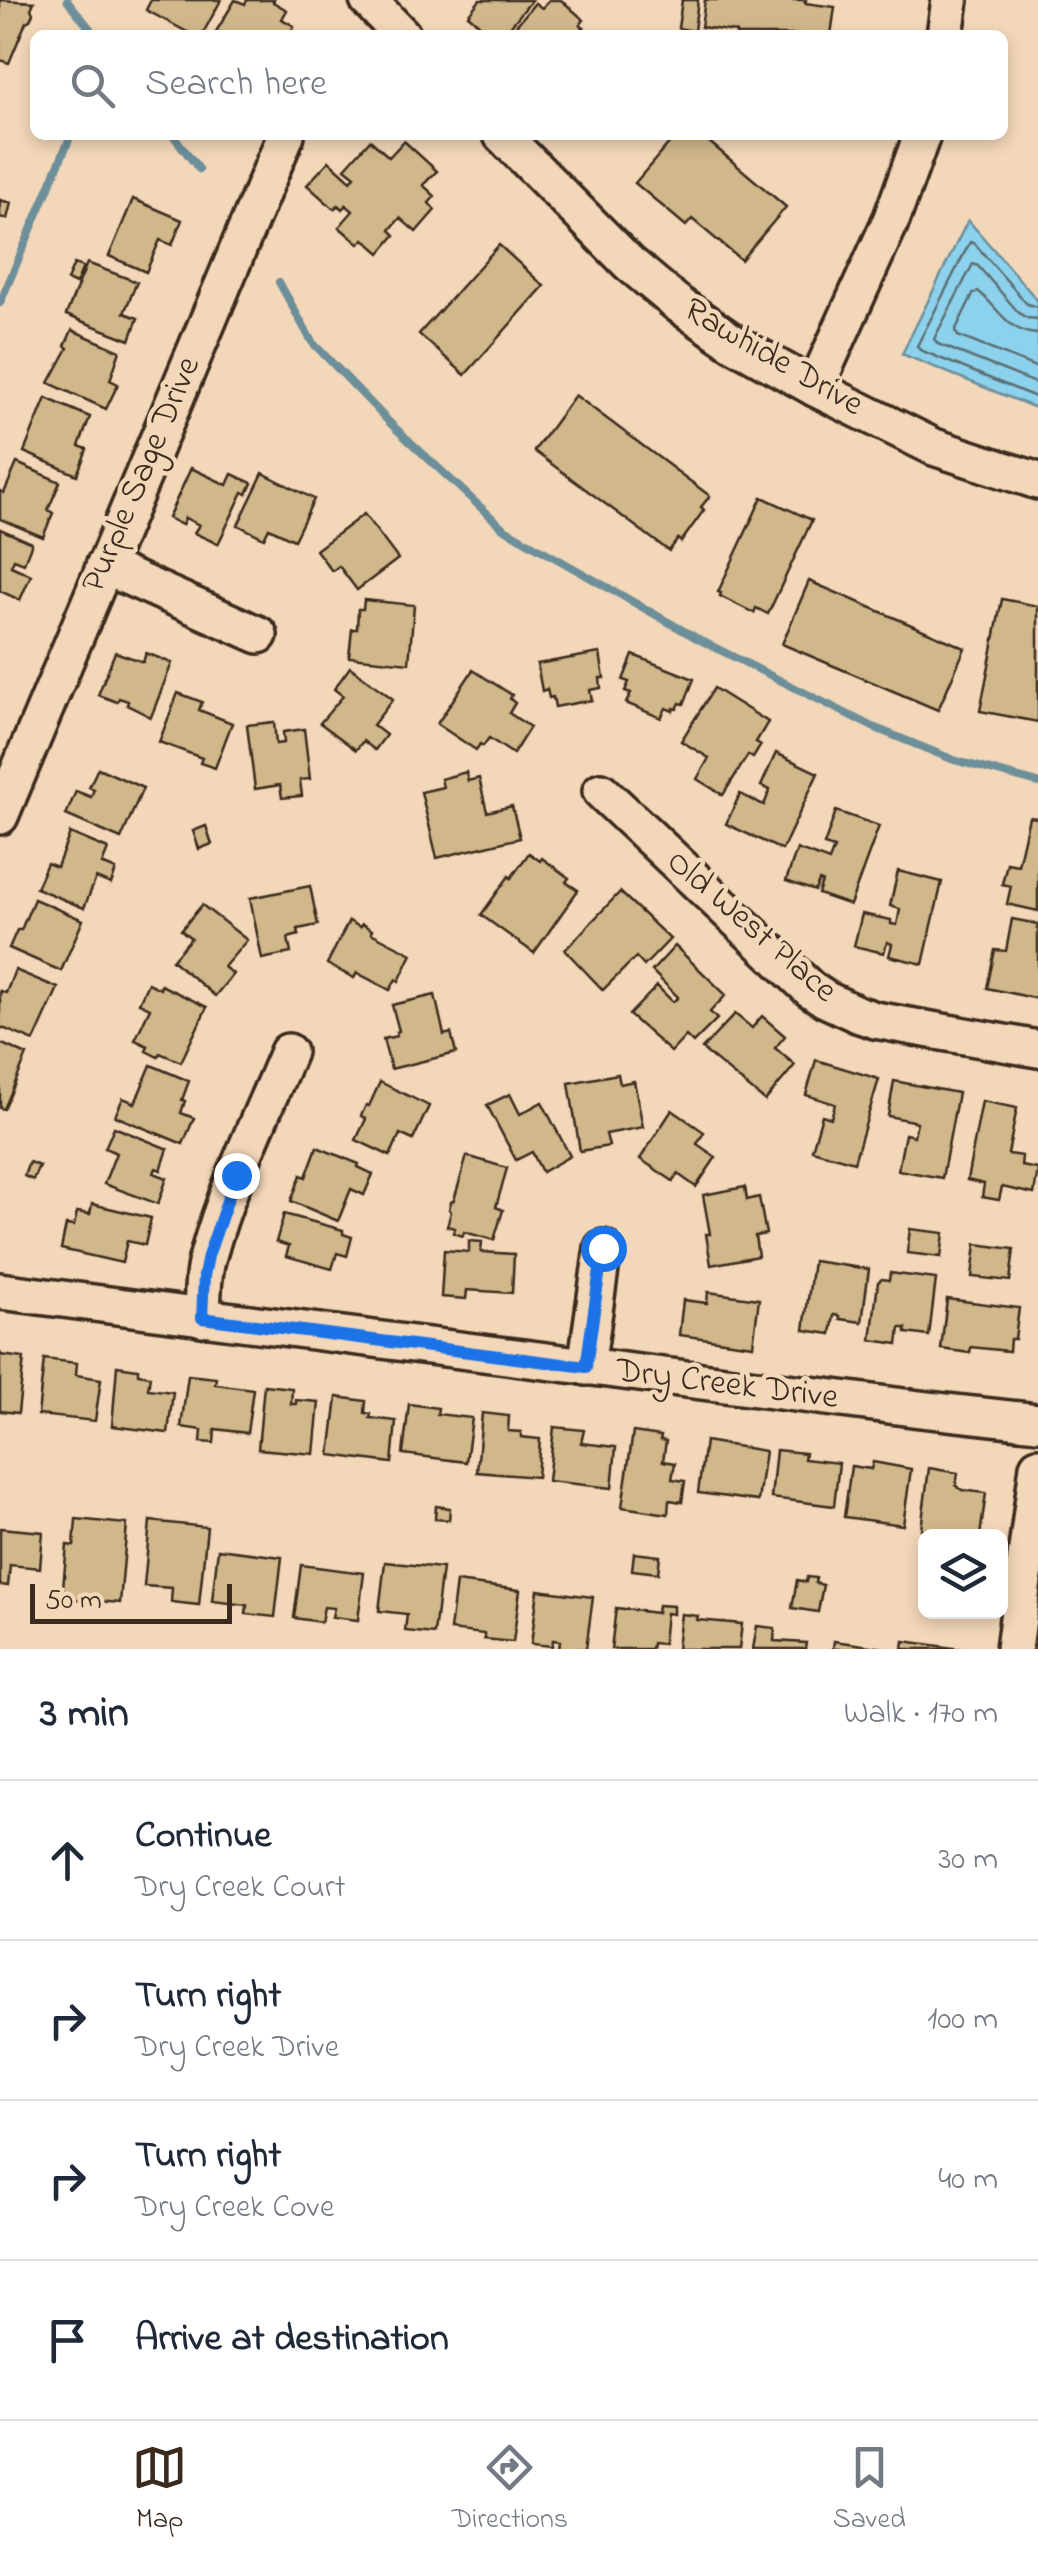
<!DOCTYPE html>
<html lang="en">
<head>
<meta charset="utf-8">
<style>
	:root { --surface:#fff; --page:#f6f6f7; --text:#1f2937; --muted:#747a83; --line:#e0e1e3; --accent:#3b2a1e }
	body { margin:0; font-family:"Indie Flower",sans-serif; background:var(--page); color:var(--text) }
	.controls { position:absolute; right:30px; bottom:30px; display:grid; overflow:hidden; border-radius:15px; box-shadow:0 5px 15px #0003 }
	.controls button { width:90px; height:90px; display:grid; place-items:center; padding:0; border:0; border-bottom:2px solid var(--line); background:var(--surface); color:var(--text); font:50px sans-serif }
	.scale { position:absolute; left:30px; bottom:25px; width:202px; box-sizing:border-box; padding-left:10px; border:5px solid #3b2a1e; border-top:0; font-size:28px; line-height:35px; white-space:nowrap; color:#3b2a1e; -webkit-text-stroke:8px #f3d7b9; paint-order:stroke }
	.stop { position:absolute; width:30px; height:30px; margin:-22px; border:8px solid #1a73e8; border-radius:50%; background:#fff }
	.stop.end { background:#1a73e8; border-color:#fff; box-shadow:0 2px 10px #0008 }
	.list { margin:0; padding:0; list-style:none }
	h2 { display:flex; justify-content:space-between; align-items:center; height:130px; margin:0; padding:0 40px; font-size:42px }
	h2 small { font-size:32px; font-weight:400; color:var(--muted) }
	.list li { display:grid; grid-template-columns:65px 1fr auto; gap:30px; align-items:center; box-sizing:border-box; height:160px; padding:0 40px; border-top:2px solid var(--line) }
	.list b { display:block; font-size:38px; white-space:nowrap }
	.list p { margin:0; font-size:32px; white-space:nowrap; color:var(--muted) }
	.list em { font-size:32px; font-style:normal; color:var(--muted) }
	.icon { flex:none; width:55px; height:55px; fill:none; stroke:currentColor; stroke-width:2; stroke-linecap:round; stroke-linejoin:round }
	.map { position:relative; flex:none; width:1038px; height:1649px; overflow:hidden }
	.search { position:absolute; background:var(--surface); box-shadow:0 5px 15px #0003; left:30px; right:30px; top:30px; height:110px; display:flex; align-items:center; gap:25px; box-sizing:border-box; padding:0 35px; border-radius:15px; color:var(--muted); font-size:38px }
	.sheet { height:770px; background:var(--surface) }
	nav { display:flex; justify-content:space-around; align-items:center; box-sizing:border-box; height:140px; border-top:2px solid var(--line); background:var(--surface); font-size:28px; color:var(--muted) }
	nav a { display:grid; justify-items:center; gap:5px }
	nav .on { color:var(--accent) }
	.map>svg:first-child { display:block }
</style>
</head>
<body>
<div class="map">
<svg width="1038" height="1649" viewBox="0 0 1038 1649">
	<rect width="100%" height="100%" fill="#f3d7b9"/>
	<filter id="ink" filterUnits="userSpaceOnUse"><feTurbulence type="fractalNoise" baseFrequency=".01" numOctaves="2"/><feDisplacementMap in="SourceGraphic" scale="20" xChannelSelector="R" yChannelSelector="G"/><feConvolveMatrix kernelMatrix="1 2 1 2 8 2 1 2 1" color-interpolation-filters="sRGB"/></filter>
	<g filter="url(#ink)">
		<path fill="#8cd2ed" stroke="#6c8f9a" stroke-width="2.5" d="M968 220 1038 301V409L902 354Z"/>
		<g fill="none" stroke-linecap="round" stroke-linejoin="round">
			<g stroke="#5b6d71" stroke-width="2.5">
				<path d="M1038 307 1027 304 975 244 970 242 917 346 920 350 1038 398"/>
				<path d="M1038 319 1027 318 1019 313 978 266 973 264 934 339 938 344 1038 384"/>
				<path d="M1038 334C1008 333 999 308 978 291L973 294 955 331 958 336 1038 368"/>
			</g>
			<g stroke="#6c8f9a" stroke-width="8">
				<path d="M67 0 95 35"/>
				<path d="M173 135 199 169"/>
				<path d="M279 282 312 342 392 425 503 528 700 640 873 727 954 760 1038 783"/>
				<path d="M0 303 71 135"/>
			</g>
		</g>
		<g fill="#d0b88b" stroke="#3b2a1e" stroke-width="2.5">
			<path d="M0 0 34 2 31 9 33 13 30 20 26 22 9 63 0 60Z"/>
			<path d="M151 0H221L202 35H193L146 10Z"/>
			<path d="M235 0 245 4 247 0H274L273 2 287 10 282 19 294 26 289 35H214Z"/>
			<path d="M480 0H532L503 35H492L468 15Z"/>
			<path d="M549 0H561L584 20 580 25 584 28 577 35H508L535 3 542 8Z"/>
			<path d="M682 0H698L694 31 678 28Z"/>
			<path d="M705 0H806L805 3 835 7 831 35H736V32L701 27Z"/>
			<path d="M676 135H686L693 142 701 135 786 207 741 260 692 219 686 226 635 183Z"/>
			<path d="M370 140 389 157 404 141 437 171 423 185 435 196 429 203 435 210 416 232 400 218 390 230 395 235 380 253 364 239 359 244 339 227 353 211 346 205 342 209 338 205 334 209 307 185 329 161 351 181 355 176 345 168Z"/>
			<path d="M133 199 182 220 172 245 160 240 146 272 109 256Z"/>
			<path d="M0 200 11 203 7 219 0 217Z"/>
			<path d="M499 245 544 286 465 375 419 334Z"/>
			<path d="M87 263 137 282 124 313 138 318 130 340 66 315Z"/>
			<path d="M74 264 83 267 76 284 67 280Z"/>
			<path d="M72 330 120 351 110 380 118 384 106 409 49 383 68 348 65 346Z"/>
			<path d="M575 395 710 496 701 507 704 510 681 542 678 539 669 551 534 451Z"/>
			<path d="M46 398 90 417 79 446 87 449 77 475 24 452Z"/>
			<path d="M17 463 60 482 48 510 53 513 43 537 0 519V491L4 493Z"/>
			<path d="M191 468 227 485 232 474 252 483 247 494 243 492 218 544 194 533 199 525 185 518 182 525 168 518Z"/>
			<path d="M263 473 314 499 294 540 269 528 264 538 238 525Z"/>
			<path d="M762 497 812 520 768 614 756 608 754 613 720 596 721 593 718 592Z"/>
			<path d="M364 514 398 559 357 590 339 566 332 571 316 550Z"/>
			<path d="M0 529 32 543 24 563 14 559 11 566 31 575 20 600 0 591Z"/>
			<path d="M809 581 965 648 938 710 782 644Z"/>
			<path d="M1002 599 1038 606V722L980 711Z"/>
			<path d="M364 600 414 605 409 663 349 657 352 629H357L358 609H363Z"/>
			<path d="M115 652 143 662 146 653 172 663 151 717 127 705 128 701 119 698 117 702 98 695Z"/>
			<path d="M600 653 604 678H600L601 688 590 690 592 700 555 707 553 697 549 698 547 689 542 691 537 664Z"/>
			<path d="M633 655 694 679 684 704 680 703 677 709 674 708 673 711 666 708 661 718 626 703 631 693 625 691 629 682 623 680Z"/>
			<path d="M350 667 393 699 373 725 386 735 375 750 363 741 356 750 320 723 343 696 334 689Z"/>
			<path d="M473 670 512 695 510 699 515 703 509 713 530 727 513 754 489 738 483 746 480 744 476 750 437 724Z"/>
			<path d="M714 688 768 722 756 742 761 745 753 758 748 755 723 795 697 779 709 758 681 741Z"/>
			<path d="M178 693 202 702 199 710 232 723 215 768 200 763 202 758 159 742Z"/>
			<path d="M274 722 276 744 284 743 283 732 304 729 310 779 300 780 302 796 282 798 280 785 255 789 247 725Z"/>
			<path d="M776 753 818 773 782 850 726 824 740 794 764 805 770 790 761 786Z"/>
			<path d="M98 768 143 788 121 839 66 815 76 791 91 797 94 789 89 787Z"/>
			<path d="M466 772 468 781 479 778 487 812 512 806 520 838 437 858 421 792 443 787 441 779Z"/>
			<path d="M836 811 879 826 850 905 818 894 822 882 819 881 815 891 786 881 797 849 829 861 834 848 824 845Z"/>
			<path d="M1029 817 1038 818V911L1007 904 1011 886 1002 884 1007 863 1018 865Z"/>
			<path d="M206 826 212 844 199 849 193 831Z"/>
			<path d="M70 833 108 849 102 864 116 870 111 884 96 878 84 908 36 888 47 863 57 867Z"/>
			<path d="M529 853 540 861 542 858 569 878 566 882 578 890 534 953 481 915 509 876 511 878Z"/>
			<path d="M898 871 942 882 923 964 889 956 892 944 887 942 884 953 854 946 862 914 891 920V924L897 925 900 909 890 906Z"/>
			<path d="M310 886 318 925 298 929 299 935 288 938 291 953 262 959 250 898Z"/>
			<path d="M620 892 670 939 644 966 636 957 603 990 565 950Z"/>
			<path d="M34 899 83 920 61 971 9 948 17 930H21Z"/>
			<path d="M202 905 247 940 224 967 233 974 215 996 172 960 191 938 181 930Z"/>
			<path d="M1012 919 1038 924V999L987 988 995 950 1006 951Z"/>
			<path d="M349 921 360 927 362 924 372 930 371 933 412 954 399 981 396 979 390 990 357 973 354 978 327 964Z"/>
			<path d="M675 946 726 995 710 1012 717 1019 693 1043 686 1036 671 1052 629 1015 657 986 673 1002 678 997 652 971Z"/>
			<path d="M15 970 58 988 34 1041 0 1027V991L6 993Z"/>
			<path d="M148 983 160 989 161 985 207 1007 181 1062 160 1053 158 1057 146 1051 148 1046 135 1040 150 1008 139 1003Z"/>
			<path d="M435 995 444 1035 451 1033 456 1053 391 1069 383 1039 397 1036 396 1032 399 1031 392 1005Z"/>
			<path d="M735 1014 752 1028 762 1016 785 1036 775 1048 795 1065 765 1101 702 1049Z"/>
			<path d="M0 1043 27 1055 4 1109 0 1108Z"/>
			<path d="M816 1060 879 1079 854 1162 812 1150 822 1115 831 1118 835 1104 806 1095Z"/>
			<path d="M151 1065 189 1081 182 1100 185 1101 181 1113 194 1118 183 1144 115 1116 123 1098 135 1103Z"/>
			<path d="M618 1074 620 1084 634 1081 643 1127 606 1134 609 1146 580 1151 569 1083Z"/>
			<path d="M894 1081 958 1093 942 1178 898 1170 905 1134 914 1136 917 1122 888 1116Z"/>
			<path d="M380 1082 429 1106 413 1140 400 1134 390 1156 356 1140 366 1119 361 1116 366 1105 369 1106Z"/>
			<path d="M510 1094 520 1114 542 1102 570 1156 542 1172 532 1152 516 1160 487 1105Z"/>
			<path d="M982 1101 1017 1108 1008 1154 1022 1156 1021 1166 1038 1169 1034 1194 1002 1187 999 1200 982 1197 984 1184 967 1180Z"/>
			<path d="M672 1110 704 1132 697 1144 716 1157 696 1187 678 1174 673 1181 640 1159Z"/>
			<path d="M114 1127 168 1149 161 1170 156 1168 154 1173 167 1178 158 1204 104 1184 116 1153 105 1148Z"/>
			<path d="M317 1147 359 1164 358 1167 373 1174 364 1195 351 1189 338 1221 291 1201 301 1175 306 1177Z"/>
			<path d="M467 1156 507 1168 496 1207 503 1210 494 1240 464 1232 463 1236 453 1233 455 1228 447 1226 451 1212 449 1209 451 1202 454 1200Z"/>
			<path d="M29 1162 39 1166 33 1180 24 1176Z"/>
			<path d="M745 1187 747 1200 759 1197 766 1234 755 1236 758 1256 711 1265 706 1234H710L703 1195Z"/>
			<path d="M92 1204 151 1218 145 1245 127 1241 122 1263 61 1249 66 1225 74 1226 77 1212 90 1214Z"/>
			<path d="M284 1214 343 1230V1234L352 1237 347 1256 337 1253 332 1269 286 1256 289 1246 276 1242Z"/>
			<path d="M910 1229 944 1233 941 1257 907 1253Z"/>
			<path d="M469 1241 482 1242 481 1252 514 1254 512 1293 467 1290 466 1299 441 1297 444 1250 469 1252Z"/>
			<path d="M976 1244 1014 1249 1010 1281 972 1277Z"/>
			<path d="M813 1261 869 1269 862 1322 840 1319V1316L834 1315 831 1334 804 1330Z"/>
			<path d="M890 1273 936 1279 929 1336 906 1333V1328H900L898 1344 871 1340 878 1282 882 1279 889 1280Z"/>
			<path d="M708 1292 759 1299 753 1345 679 1335 683 1300 707 1303Z"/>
			<path d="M947 1299 1019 1308 1015 1339H1010L1009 1351 971 1347 970 1353 941 1349Z"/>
			<path d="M0 1352 1 1355 24 1358 18 1413 0 1411Z"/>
			<path d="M44 1359 77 1363 76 1375 101 1379 95 1421 38 1415Z"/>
			<path d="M117 1366 138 1369V1374L150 1376 148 1389 173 1392 168 1433 112 1426Z"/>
			<path d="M188 1375 216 1378 215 1384 253 1389 247 1433 215 1429 214 1443 201 1442 202 1430 181 1427Z"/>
			<path d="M264 1385 292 1388 291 1404H296V1400L319 1402 314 1454 258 1449Z"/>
			<path d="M337 1397 366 1401 365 1413 371 1414 370 1418 396 1421 392 1463 330 1455Z"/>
			<path d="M409 1404 438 1408 437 1414 472 1418 466 1462 403 1454Z"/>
			<path d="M482 1413 509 1416 508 1431 521 1432V1437L540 1439 537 1477 477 1472Z"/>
			<path d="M554 1427 584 1430 581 1443 616 1447 612 1488 548 1481Z"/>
			<path d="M633 1432 661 1436 660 1440 666 1441 663 1461 675 1463 672 1479 685 1481 682 1502 669 1500 668 1514 622 1507Z"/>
			<path d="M705 1441 765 1451 758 1501 698 1493Z"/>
			<path d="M776 1450 805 1453 804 1459 839 1463 834 1506 771 1498Z"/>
			<path d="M873 1462 911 1469 903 1525 844 1517 851 1466 871 1469Z"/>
			<path d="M929 1468 958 1473 956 1486 962 1490 986 1493 980 1536 921 1529Z"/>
			<path d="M436 1506 450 1508 449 1520 435 1519Z"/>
			<path d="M76 1519 127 1524 120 1603 62 1598 67 1545 74 1546Z"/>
			<path d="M150 1521 207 1527 199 1605 171 1602 172 1588 144 1586Z"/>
			<path d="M0 1528 43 1532 40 1568 10 1565 8 1586 0 1585Z"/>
			<path d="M218 1549 282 1557 275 1617 246 1614 247 1605 212 1601Z"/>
			<path d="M634 1553 660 1556 658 1573 632 1570Z"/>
			<path d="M385 1562 442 1568 434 1634 405 1631 407 1614 379 1611Z"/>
			<path d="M301 1565 364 1573 358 1620 332 1617 334 1608 324 1607 321 1622 294 1618Z"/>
			<path d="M807 1577 816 1578 815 1583 823 1585 818 1612 792 1608 797 1580 806 1582Z"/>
			<path d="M456 1582 520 1590 513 1642 484 1639V1634L450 1630Z"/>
			<path d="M538 1590 593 1597 586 1649H559L560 1641 553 1640 552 1646 531 1644Z"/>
			<path d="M658 1605 673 1606V1614L666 1613 663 1644 652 1643 651 1649H611L616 1608 657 1613Z"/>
			<path d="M681 1614 698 1616 697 1620 742 1624 739 1649H677Z"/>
			<path d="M757 1626 775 1628 774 1641 806 1643 805 1649H753Z"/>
			<path d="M834 1641 885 1648V1649H833Z"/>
			<path d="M904 1641 961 1649H903Z"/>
		</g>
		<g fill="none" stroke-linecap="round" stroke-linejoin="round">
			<g stroke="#3b2a1e" stroke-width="42">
				<g id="minor">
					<path d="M368 0 402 35"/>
					<path d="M945 35 950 0"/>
					<path d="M502 135 629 263 678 304 734 343 815 388 934 447 1038 481"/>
					<path d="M815 388 892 218 922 135"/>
					<path d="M104 566 259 635"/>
					<path d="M601 791 810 989 825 999 857 1014 875 1020 1038 1049"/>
					<path d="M0 816 286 135"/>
					<path d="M0 1291 920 1409 1038 1422"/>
					<path d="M202 1318C203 1297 202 1276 208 1256 227 1186 260 1119 288 1052"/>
					<path d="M586 1367 603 1248"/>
					<path d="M1014 1649 1038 1466"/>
				</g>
			</g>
			<use href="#minor" stroke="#f3d7b9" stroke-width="35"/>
		</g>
	</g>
	<g fill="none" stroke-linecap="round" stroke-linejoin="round" filter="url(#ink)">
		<path stroke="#1a73e8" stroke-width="12" d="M236 1175 208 1256 204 1276 202 1318 586 1367 603 1248"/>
	</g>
	<g text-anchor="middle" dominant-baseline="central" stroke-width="9" stroke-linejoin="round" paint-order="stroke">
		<g font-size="35" fill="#3b2a1e" stroke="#f3d7b9">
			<text transform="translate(773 358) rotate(30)">Rawhide Drive</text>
			<text transform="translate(142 475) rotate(-67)">Purple Sage Drive</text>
			<text transform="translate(751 927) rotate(41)">Old West Place</text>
			<text transform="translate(727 1385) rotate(7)">Dry Creek Drive</text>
		</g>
	</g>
</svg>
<div class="controls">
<button><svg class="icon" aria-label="layers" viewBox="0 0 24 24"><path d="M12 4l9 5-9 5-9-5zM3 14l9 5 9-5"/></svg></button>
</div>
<div class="scale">50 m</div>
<div class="stop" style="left:603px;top:1248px"></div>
<div class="stop end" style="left:236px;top:1175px"></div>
<div class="search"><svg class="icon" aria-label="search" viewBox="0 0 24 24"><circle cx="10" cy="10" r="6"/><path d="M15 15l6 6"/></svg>Search here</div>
</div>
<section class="sheet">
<h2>3 min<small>Walk · 170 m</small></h2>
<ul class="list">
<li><svg class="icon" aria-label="ahead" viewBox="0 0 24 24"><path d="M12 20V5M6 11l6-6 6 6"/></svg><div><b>Continue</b><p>Dry Creek Court</p></div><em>30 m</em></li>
<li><svg class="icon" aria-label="right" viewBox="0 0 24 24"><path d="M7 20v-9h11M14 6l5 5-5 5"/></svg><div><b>Turn right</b><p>Dry Creek Drive</p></div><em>100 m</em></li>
<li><svg class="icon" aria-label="right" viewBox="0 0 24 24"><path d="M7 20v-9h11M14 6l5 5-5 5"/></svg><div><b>Turn right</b><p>Dry Creek Cove</p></div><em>40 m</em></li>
<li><svg class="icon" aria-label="arrive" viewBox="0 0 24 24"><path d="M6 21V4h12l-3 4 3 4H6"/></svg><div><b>Arrive at destination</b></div></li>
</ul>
</section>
<nav>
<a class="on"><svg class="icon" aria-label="map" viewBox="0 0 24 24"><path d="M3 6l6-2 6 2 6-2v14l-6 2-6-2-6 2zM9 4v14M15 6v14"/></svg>Map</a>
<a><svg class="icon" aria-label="directions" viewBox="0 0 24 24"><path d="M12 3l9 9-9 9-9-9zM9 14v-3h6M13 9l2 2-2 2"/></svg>Directions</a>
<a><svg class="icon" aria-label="saved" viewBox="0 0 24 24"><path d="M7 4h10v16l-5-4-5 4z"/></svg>Saved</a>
</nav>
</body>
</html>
